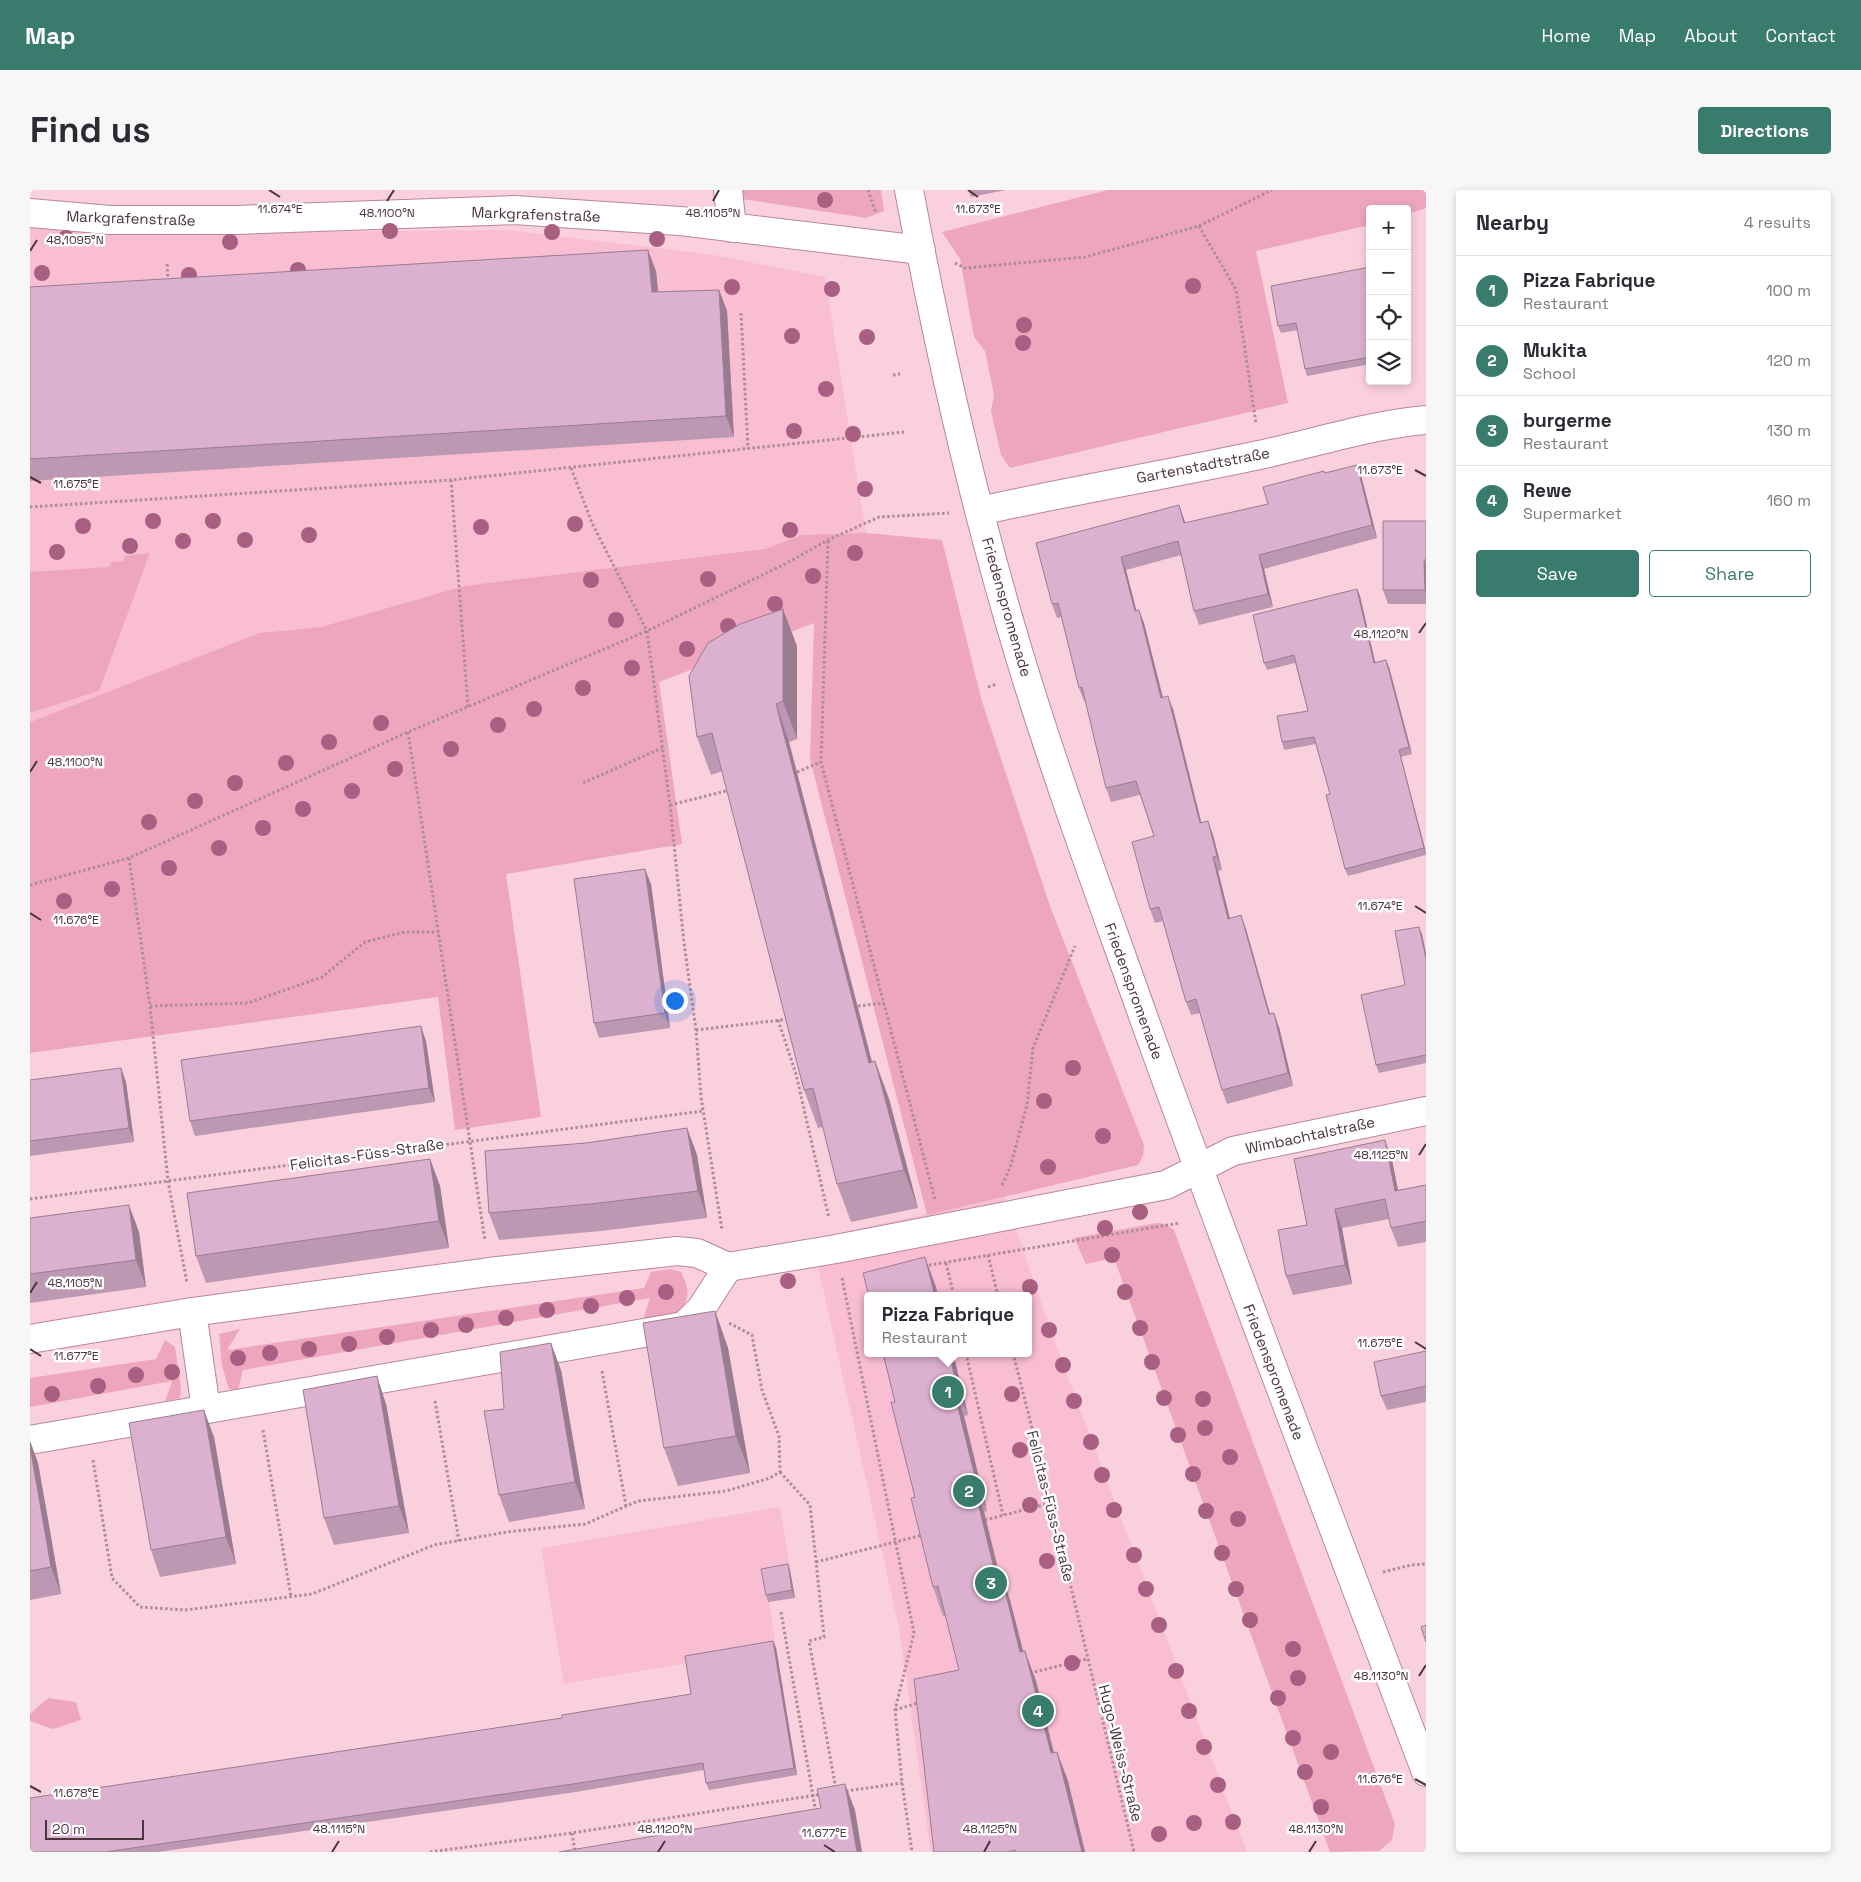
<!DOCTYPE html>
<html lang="en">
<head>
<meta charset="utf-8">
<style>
	:root { --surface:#fff; --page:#f7f7f7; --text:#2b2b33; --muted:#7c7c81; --line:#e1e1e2; --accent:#397c6e }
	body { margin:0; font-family:"Space Grotesk",sans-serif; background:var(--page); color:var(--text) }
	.controls { position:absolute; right:15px; top:15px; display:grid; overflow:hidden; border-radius:5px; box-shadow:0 2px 8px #0003 }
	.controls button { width:45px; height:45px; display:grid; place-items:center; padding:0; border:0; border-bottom:1px solid var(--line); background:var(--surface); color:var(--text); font:25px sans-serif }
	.scale { position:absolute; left:15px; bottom:12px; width:99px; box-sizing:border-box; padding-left:5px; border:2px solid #4a353c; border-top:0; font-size:14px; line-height:18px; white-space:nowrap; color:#4a353c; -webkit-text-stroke:4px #fefefe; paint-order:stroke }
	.you { position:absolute; left:644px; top:810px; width:18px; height:18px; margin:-12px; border:4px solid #fff; border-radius:50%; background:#1a73e8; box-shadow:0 0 0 8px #1a73e833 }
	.badge { display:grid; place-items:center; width:32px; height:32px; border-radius:50%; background:var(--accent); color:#fff; font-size:16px; font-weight:700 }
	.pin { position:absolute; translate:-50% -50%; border:2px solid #fff; box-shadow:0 1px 5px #0006 }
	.popup { position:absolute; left:834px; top:1102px; width:168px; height:65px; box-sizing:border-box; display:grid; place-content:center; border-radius:5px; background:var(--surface); filter:drop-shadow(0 1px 4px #0005); font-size:16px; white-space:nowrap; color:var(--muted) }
	.popup b { font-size:19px; color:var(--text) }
	.popup::after { content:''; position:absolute; left:50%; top:100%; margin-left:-10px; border:10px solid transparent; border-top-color:var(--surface) }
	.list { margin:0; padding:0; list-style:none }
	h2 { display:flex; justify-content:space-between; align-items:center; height:65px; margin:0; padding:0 20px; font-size:21px }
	h2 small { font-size:16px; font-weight:400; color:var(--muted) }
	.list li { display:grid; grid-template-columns:32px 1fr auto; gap:15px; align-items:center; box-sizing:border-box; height:70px; padding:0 20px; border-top:1px solid var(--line) }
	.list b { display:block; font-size:19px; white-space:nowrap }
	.list p { margin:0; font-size:16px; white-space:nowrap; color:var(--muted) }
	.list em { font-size:16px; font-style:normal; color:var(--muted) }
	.actions { display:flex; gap:10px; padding:15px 20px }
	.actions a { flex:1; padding:11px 0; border:1px solid var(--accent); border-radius:5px; text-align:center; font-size:18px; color:var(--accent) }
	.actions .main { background:var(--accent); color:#fff }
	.icon { flex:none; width:28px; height:28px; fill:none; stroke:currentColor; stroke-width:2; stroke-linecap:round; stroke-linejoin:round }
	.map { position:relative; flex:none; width:1396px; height:1662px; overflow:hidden; border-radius:5px }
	header { display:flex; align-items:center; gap:30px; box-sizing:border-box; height:70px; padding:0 25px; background:var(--accent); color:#fff }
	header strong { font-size:24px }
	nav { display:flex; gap:28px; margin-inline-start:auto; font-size:18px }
	.intro { display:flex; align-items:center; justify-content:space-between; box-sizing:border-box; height:120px; padding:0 30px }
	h1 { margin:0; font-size:35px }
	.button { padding:12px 22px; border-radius:5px; background:var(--accent); color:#fff; font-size:18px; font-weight:700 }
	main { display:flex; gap:30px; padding:0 30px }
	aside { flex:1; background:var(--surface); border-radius:5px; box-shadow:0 2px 8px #0003 }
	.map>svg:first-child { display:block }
</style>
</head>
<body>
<header>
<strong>Map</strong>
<nav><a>Home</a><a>Map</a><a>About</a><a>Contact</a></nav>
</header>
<div class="intro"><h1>Find us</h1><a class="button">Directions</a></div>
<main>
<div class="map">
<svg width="1396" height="1662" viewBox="0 0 1396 1662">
	<rect width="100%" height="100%" fill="#fbd0dd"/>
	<g fill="#fabed2" fill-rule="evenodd">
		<path d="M0 38 84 44 479 40 684 65 795 87 836 343 771 345 735 359 434 396 291 437 229 443 0 532Z"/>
		<path d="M975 1007 1023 1147 1217 1662H901L869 1438 782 1049ZM838 1106H998V1163H838Z"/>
		<path d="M750 1317 765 1408 739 1412 767 1585 679 1600 657 1473 534 1494 511 1358Z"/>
	</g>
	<g fill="#eea6be">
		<path d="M711 0H851L854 21 836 28 712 9Z"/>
		<path d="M1078 0H1396V18L1377 24V19H1340V35L1226 61 1258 213 980 278 971 265 961 221 964 205 955 161 944 147 930 69 912 42Z"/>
		<path d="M836 343 912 350 951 508 1020 716 1114 955 1113 966 1108 975 897 1025 780 569 784 433 629 492 652 654 476 684 511 927 425 940 408 807 0 863V532L229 443 291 437 434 396 735 359 771 345Z"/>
		<path d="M120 363 69 501 0 523V382L79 377 81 372 94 371V366Z"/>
		<path d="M1127 1033 1135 1034 1144 1040 1365 1634 1362 1650 1349 1661 1300 1662 1084 1068 1056 1074 1044 1048Z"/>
		<path d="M640 1079 651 1082C660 1101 660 1108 648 1125L613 1130 620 1108 213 1180 208 1200 199 1199 192 1176 189 1144 210 1139 197 1160 614 1098 621 1082Z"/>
		<path d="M135 1150 145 1157 151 1198 150 1208 135 1212 142 1191 0 1217V1188L126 1169Z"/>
		<path d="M18 1508 46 1512 51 1530 23 1539 0 1531V1524Z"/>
	</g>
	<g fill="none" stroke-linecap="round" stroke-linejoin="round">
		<g stroke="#b88797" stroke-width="30">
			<g id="minor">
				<path d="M698 0 702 38"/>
				<path d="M0 23 80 30H206L484 20 650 31 891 60"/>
				<path d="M162 1122 176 1219"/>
				<path d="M0 1149 162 1122 459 1082 647 1061 667 1063 698 1077 806 1059 1136 995 1203 961 1396 921"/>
				<path d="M0 1250 654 1136 671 1119 698 1077"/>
			</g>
		</g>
		<g stroke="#b88797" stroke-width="30">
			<g id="tertiary">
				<path d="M879 0C908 156 943 312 989 464 1027 590 1073 713 1117 837 1207 1087 1302 1334 1396 1582"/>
				<path d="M950 321C1043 300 1136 285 1229 265 1285 253 1339 235 1396 230"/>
			</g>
		</g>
		<g stroke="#ae8c97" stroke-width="3" stroke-dasharray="2.5 2.5" stroke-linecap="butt">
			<path d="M838 0 846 23"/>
			<path d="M1169 36 1206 100 1226 234"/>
			<path d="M925 73 935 78 1055 67 1169 36 1242 0"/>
			<path d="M137 74 138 92"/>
			<path d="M711 123 718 259"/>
			<path d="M863 185 870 184"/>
			<path d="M541 278 562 333 617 441 640 615 654 753 666 840 671 907 692 1040"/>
			<path d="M421 290 438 517"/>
			<path d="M0 317 421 290 874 242"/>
			<path d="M798 351 791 572 905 1010"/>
			<path d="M958 497 967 494"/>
			<path d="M378 542 455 1051"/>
			<path d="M767 582 791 572"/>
			<path d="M553 593 632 558"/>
			<path d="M640 615 700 600"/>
			<path d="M99 668 120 816 138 991 157 1093"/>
			<path d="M0 695 99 668 378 542 617 441 755 374 798 350 849 327 919 323"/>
			<path d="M120 816 218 813 292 787 335 752 375 742H409"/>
			<path d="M828 816 854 813"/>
			<path d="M748 830 766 884 799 1028"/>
			<path d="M666 840 759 829"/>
			<path d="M972 995 980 978 997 915 1003 858 1045 756"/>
			<path d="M0 1009 673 921"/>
			<path d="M958 1065 968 1106"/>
			<path d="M916 1073 924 1106"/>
			<path d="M894 1076 1150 1033"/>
			<path d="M812 1088 884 1443 865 1520 872 1593 882 1662"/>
			<path d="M936 1163 973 1325"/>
			<path d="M983 1163 1021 1313 1104 1662"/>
			<path d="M572 1181 596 1316"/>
			<path d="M405 1211 429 1351"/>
			<path d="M233 1240 261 1407"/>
			<path d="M63 1270 82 1388 110 1417 155 1420 282 1404 404 1355 477 1342 555 1334 608 1311 696 1301 740 1288 750 1282 749 1246 732 1200 722 1145 699 1133"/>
			<path d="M750 1282 780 1315 794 1447 779 1451 806 1599"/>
			<path d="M955 1330 1021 1313"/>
			<path d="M786 1372 893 1345"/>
			<path d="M1353 1382 1381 1375 1396 1374"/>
			<path d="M751 1422 786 1623"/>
			<path d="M1000 1483 1057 1469"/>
			<path d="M865 1520 891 1512"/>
			<path d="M816 1601 872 1593"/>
			<path d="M542 1643 545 1662"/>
			<path d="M400 1662 542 1643 793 1604"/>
		</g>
		<use href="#minor" stroke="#fff" stroke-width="28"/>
		<use href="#tertiary" stroke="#fff" stroke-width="28"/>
	</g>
	<g fill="#a85f81">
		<circle cx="795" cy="10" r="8"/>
		<circle cx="360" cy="41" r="8"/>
		<circle cx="522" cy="42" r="8"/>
		<circle cx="36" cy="48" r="8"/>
		<circle cx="627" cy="49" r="8"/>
		<circle cx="200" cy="52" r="8"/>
		<circle cx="268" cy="80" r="8"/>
		<circle cx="12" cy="83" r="8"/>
		<circle cx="159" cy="85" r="8"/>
		<circle cx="1163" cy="96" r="8"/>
		<circle cx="702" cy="97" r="8"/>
		<circle cx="802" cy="99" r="8"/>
		<circle cx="994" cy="135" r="8"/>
		<circle cx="762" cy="146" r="8"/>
		<circle cx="837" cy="147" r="8"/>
		<circle cx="993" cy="153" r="8"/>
		<circle cx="796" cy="199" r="8"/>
		<circle cx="764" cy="241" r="8"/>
		<circle cx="823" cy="244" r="8"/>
		<circle cx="835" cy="299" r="8"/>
		<circle cx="123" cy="331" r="8"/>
		<circle cx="183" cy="331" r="8"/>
		<circle cx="545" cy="334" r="8"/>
		<circle cx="53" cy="336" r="8"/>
		<circle cx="451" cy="337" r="8"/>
		<circle cx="760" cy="340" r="8"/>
		<circle cx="279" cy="345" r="8"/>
		<circle cx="215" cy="350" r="8"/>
		<circle cx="153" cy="351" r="8"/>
		<circle cx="100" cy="356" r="8"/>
		<circle cx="27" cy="362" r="8"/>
		<circle cx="825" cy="363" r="8"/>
		<circle cx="783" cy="386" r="8"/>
		<circle cx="678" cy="389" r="8"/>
		<circle cx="561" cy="390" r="8"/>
		<circle cx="745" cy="414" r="8"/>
		<circle cx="586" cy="430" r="8"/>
		<circle cx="698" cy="436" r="8"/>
		<circle cx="657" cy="459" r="8"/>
		<circle cx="602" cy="478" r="8"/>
		<circle cx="553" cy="498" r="8"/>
		<circle cx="504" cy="519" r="8"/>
		<circle cx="351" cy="533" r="8"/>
		<circle cx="468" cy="535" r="8"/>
		<circle cx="299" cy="552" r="8"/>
		<circle cx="421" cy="559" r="8"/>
		<circle cx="256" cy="573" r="8"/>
		<circle cx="365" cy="579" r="8"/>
		<circle cx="205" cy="593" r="8"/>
		<circle cx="322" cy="601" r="8"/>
		<circle cx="165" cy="611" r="8"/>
		<circle cx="273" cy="619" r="8"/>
		<circle cx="119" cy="632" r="8"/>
		<circle cx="233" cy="638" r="8"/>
		<circle cx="189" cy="658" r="8"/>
		<circle cx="139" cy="678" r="8"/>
		<circle cx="82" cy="699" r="8"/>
		<circle cx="34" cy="711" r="8"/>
		<circle cx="1043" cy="878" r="8"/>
		<circle cx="1014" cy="911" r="8"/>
		<circle cx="1073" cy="946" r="8"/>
		<circle cx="1018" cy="977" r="8"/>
		<circle cx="1110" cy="1022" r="8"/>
		<circle cx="1075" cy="1038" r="8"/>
		<circle cx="1082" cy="1065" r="8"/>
		<circle cx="758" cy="1091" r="8"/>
		<circle cx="1000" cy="1097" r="8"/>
		<circle cx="636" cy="1102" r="8"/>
		<circle cx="1095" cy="1102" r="8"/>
		<circle cx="597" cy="1108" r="8"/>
		<circle cx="561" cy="1116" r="8"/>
		<circle cx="517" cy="1120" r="8"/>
		<circle cx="476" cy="1128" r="8"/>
		<circle cx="436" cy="1135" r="8"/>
		<circle cx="1110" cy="1138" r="8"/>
		<circle cx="401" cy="1140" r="8"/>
		<circle cx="1019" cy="1140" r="8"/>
		<circle cx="357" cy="1147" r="8"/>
		<circle cx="319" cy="1154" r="8"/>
		<circle cx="279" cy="1159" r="8"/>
		<circle cx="240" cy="1163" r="8"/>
		<circle cx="208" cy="1168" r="8"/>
		<circle cx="1122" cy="1172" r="8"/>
		<circle cx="1033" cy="1175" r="8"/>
		<circle cx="142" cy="1182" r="8"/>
		<circle cx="106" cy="1185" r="8"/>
		<circle cx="68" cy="1196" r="8"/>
		<circle cx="22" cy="1204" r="8"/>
		<circle cx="982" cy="1204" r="8"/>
		<circle cx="1134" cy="1208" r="8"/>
		<circle cx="1173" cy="1209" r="8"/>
		<circle cx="1044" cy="1211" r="8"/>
		<circle cx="1175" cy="1238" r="8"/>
		<circle cx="1148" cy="1245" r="8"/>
		<circle cx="1061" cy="1252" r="8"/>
		<circle cx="990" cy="1260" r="8"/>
		<circle cx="1200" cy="1267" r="8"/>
		<circle cx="1163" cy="1284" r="8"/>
		<circle cx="1072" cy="1285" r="8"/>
		<circle cx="1000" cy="1315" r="8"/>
		<circle cx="1084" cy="1320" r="8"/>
		<circle cx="1176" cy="1321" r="8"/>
		<circle cx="1208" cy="1329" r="8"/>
		<circle cx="1192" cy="1363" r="8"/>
		<circle cx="1104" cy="1365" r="8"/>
		<circle cx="1017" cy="1371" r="8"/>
		<circle cx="1116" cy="1399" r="8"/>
		<circle cx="1206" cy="1399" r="8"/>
		<circle cx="1220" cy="1430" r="8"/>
		<circle cx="1129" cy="1435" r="8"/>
		<circle cx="1263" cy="1459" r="8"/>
		<circle cx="1042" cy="1473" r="8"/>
		<circle cx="1146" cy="1481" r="8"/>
		<circle cx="1268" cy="1488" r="8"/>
		<circle cx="1248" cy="1508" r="8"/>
		<circle cx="1159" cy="1521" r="8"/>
		<circle cx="1263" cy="1548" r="8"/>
		<circle cx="1174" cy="1557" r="8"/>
		<circle cx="1301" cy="1562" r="8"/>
		<circle cx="1275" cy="1582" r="8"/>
		<circle cx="1188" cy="1595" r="8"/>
		<circle cx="1291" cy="1617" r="8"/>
		<circle cx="1203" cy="1632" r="8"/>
		<circle cx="1164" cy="1633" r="8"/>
		<circle cx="1129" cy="1644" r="8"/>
	</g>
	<g fill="#bd98b2">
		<path d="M938 0H976L941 7Z"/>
		<path d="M1340 77V174L1277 186 1275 179 1268 140 1251 143 1248 136Z"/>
		<path d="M626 81 628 102 689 100 697 121 704 247 0 291V97Z"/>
		<path d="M1327 275 1332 289 1347 348 1234 379 1243 417 1169 435 1164 421 1151 365 1096 380 1106 421 1114 433 1133 507 1143 519 1171 633 1183 645 1192 680 1188 681 1200 728 1216 739 1240 824 1249 837 1263 896 1197 914 1192 900 1170 823 1161 825 1156 812 1133 731 1125 733 1120 719 1124 646 1110 605 1081 612 1076 598 1056 511H1054L1049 498 1032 427 1027 428 1022 414 1149 315 1155 333 1238 314 1295 283Z"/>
		<path d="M1396 331V414H1358L1353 400Z"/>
		<path d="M1327 399 1330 406 1345 473 1359 477 1382 564 1371 567 1396 662V665L1318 686 1315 679 1300 604 1286 554 1254 560 1252 552 1278 521 1265 473 1237 480 1234 473Z"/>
		<path d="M767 456V549L759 552 842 872 845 871 859 909 888 1018 821 1032 807 994 793 937 788 938 774 900 692 581 681 585 667 547Z"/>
		<path d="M621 694 640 838 569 848 564 833Z"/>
		<path d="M1392 744 1396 764V873L1349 883 1346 875 1375 795Z"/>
		<path d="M396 851 405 912 165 946 160 931Z"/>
		<path d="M0 890 96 892 104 952 0 966Z"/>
		<path d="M657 938 667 965 677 1028 571 1041 469 1050 459 1023 556 953Z"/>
		<path d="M400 969 410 996 419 1058 176 1093 166 1066Z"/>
		<path d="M1362 970 1368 1000 1396 995V1052L1368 1057 1361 1038 1359 1029 1312 1038 1322 1094 1263 1105 1256 1086 1277 1035Z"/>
		<path d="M0 1028 109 1042 116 1097 0 1113Z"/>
		<path d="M685 1121 698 1158 720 1283 648 1296 634 1258Z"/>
		<path d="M1396 1161V1212L1357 1220 1351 1206Z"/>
		<path d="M853 1163H923L938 1225 934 1226 957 1321 954 1322 968 1381 980 1410 993 1462 1006 1491 1024 1562H1027L1038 1591 1055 1662H904L929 1480 916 1426H913L903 1397 865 1212Z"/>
		<path d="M531 1180 555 1319 479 1332 469 1305 474 1219Z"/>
		<path d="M356 1214 379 1343 304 1355 294 1328Z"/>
		<path d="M184 1247 206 1374 130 1387 121 1360Z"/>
		<path d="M0 1251 8 1273 31 1404 0 1410Z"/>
		<path d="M758 1374 760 1381 765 1408 738 1412 736 1405Z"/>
		<path d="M746 1458 767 1585 679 1600 676 1593 674 1580 546 1602 128 1662H0L532 1528 661 1504Z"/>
	</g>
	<g fill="#9a7c91">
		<path d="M618 60 626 81 630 123 622 102Z"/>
		<path d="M689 100 697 121 704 247 696 226Z"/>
		<path d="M1327 275 1332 289 1347 348 1342 335Z"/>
		<path d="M1149 315 1154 329 1159 347 1154 333Z"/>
		<path d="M1229 365 1234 379 1243 417 1238 404Z"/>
		<path d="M1091 367 1096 380 1110 434 1105 421Z"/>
		<path d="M1394 370 1396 374V404L1395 400Z"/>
		<path d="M1327 399 1330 406 1347 480 1344 473Z"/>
		<path d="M753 419 767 456V549L753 511Z"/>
		<path d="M1109 420 1114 433 1136 521 1131 508Z"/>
		<path d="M1356 470 1359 477 1382 564 1379 557Z"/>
		<path d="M1138 506 1143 519 1175 647 1170 633Z"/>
		<path d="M746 514 759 552 852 911 839 873Z"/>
		<path d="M1369 560 1371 567 1396 663 1394 658Z"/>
		<path d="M1178 631 1183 645 1192 680 1187 666Z"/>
		<path d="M1183 667 1188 681 1203 742 1198 729Z"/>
		<path d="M615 679 621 694 640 838 635 823Z"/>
		<path d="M1211 725 1216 739 1244 838 1239 824Z"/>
		<path d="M1389 737 1392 744 1396 764V769Z"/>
		<path d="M1244 823 1249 837 1263 896 1258 883Z"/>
		<path d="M391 836 396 851 405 912 399 898Z"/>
		<path d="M845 871 859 909 888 1018 874 980Z"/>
		<path d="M91 878 96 892 104 952 99 938Z"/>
		<path d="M657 938 667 965 677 1028 668 1001Z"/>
		<path d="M1355 950 1362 970 1372 1020 1365 1001Z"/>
		<path d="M400 969 410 996 419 1058 409 1031Z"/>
		<path d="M99 1015 109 1042 116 1097 106 1070Z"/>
		<path d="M1305 1019 1312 1038 1322 1094 1315 1075Z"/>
		<path d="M895 1067 906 1097 908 1106H905Z"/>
		<path d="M685 1121 698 1158 720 1283 706 1246Z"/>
		<path d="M521 1153 531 1180 555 1319 545 1292Z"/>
		<path d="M919 1163H923L938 1225 927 1196Z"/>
		<path d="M347 1186 356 1214 379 1343 369 1316Z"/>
		<path d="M923 1197 934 1226 957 1321 946 1291Z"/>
		<path d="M174 1220 184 1247 206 1374 196 1347Z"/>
		<path d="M0 1251 8 1273 31 1404 21 1377 0 1256Z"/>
		<path d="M943 1292 954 1322 976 1411 965 1382Z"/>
		<path d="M758 1374 760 1381 765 1408 762 1400Z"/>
		<path d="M970 1380 980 1410 1001 1492 990 1462Z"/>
		<path d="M743 1451 746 1458 767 1585 764 1578Z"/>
		<path d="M995 1461 1006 1491 1031 1593 1021 1563Z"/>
		<path d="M1027 1562 1038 1591 1055 1662H1052Z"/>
		<path d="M815 1594 825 1620 832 1662H827Z"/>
	</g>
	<g fill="#dcb1cf" stroke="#9a7c91">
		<path d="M618 60 622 102 689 100 696 226 0 269V97Z"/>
		<path d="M1340 77V167L1275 179 1266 133 1248 136 1241 96Z"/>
		<path d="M1327 275 1342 335 1229 365 1238 404 1164 421 1148 351 1091 367 1105 421 1109 420 1131 508 1138 506 1170 633 1178 631 1187 666 1183 667 1198 729 1211 725 1239 824 1244 823 1258 883 1192 900 1166 809 1156 812 1129 717 1120 719 1102 652 1124 646 1106 591 1076 598 1052 497 1049 498 1028 413 1022 414 1006 353 1149 315 1154 333 1238 314 1233 297 1294 281 1295 283Z"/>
		<path d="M1353 331H1396V370H1394L1395 400H1353Z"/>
		<path d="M1327 399 1344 473 1356 470 1379 557 1369 560 1394 658 1315 679 1296 605 1300 604 1284 547 1252 552 1247 526 1278 521 1264 465 1234 473 1223 425Z"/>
		<path d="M753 419V511L746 514 839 873 845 871 874 980 807 994 783 898 774 900 682 543 667 547 659 486 678 453 710 434Z"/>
		<path d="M615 679 635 823 564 833 544 689Z"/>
		<path d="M1389 737 1396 768V865L1346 875 1331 805 1375 795 1365 741Z"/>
		<path d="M391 836 399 898 160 931 151 870Z"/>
		<path d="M91 878 99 938 0 951V890Z"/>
		<path d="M657 938 668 1001 561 1014 459 1023 455 961 556 953Z"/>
		<path d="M1355 950 1365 1001 1396 995V1031L1361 1038 1355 1009 1305 1019 1315 1075 1256 1086 1248 1040 1277 1035 1264 969Z"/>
		<path d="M400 969 409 1031 166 1066 157 1003Z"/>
		<path d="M99 1015 106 1070 0 1084V1028Z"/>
		<path d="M895 1067 905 1106H839L833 1083Z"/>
		<path d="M685 1121 706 1246 634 1258 613 1133Z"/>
		<path d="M521 1153 545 1292 469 1305 454 1221 474 1219 470 1162Z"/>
		<path d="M1396 1161V1196L1351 1206 1344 1172Z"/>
		<path d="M853 1163H919L927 1196 923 1197 946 1291 943 1292 965 1382 970 1380 990 1462 995 1461 1021 1563 1027 1562 1052 1662H986L985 1660 977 1662H904L884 1489 929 1480 908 1396 903 1397 881 1308 885 1307 861 1212H865Z"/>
		<path d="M347 1186 369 1316 294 1328 273 1200Z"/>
		<path d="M174 1220 196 1347 121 1360 99 1233Z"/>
		<path d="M0 1256 21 1377 0 1381Z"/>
		<path d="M758 1374 762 1400 736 1405 731 1379Z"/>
		<path d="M1396 1435V1452L1391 1437Z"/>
		<path d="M743 1451 764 1578 676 1593 673 1573 543 1594 75 1662H0V1608L532 1528V1525L661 1504 655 1466Z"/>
		<path d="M815 1594 827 1662H529L791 1618 787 1599Z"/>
	</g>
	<path fill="none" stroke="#4a353c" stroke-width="2" d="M239 0 250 7M938 0 948 7M357 11 364 0M683 11 689 0M0 61 7 50M1385 280 1396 286M0 287 11 293M1389 443 1396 433M0 582 7 571M1385 716 1396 723M0 723 11 730M1389 965 1396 954M0 1103 7 1092M1385 1152 1396 1159M0 1159 11 1166M1389 1486 1396 1475M1385 1589 1396 1595M0 1596 11 1602M794 1655 805 1662M302 1662 309 1651M628 1662 635 1651M954 1662 960 1651M1279 1662 1286 1651"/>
	<g text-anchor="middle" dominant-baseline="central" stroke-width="5" stroke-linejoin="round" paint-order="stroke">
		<g font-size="15" fill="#4a353c" stroke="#fefefe">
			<text transform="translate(506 24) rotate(2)">Markgrafenstraße</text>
			<text transform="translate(101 28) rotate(2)">Markgrafenstraße</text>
			<text transform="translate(1173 275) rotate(-11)">Gartenstadtstraße</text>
			<text transform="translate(977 417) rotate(74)">Friedenspromenade</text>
			<text transform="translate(1104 801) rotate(70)">Friedenspromenade</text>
			<text transform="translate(1280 945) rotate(-12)">Wimbachtalstraße</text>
			<text transform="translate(337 964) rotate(-8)">Felicitas-Füss-Straße</text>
			<text transform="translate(1244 1182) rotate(69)">Friedenspromenade</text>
			<text transform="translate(1021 1316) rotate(76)">Felicitas-Füss-Straße</text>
			<text transform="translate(1091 1563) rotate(76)">Hugo-Weiss-Straße</text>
		</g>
	</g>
	<g font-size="12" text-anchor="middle" fill="#4a353c" stroke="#fefefe" stroke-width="5" stroke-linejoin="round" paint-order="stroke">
		<text x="250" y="23">11.674°E</text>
		<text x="948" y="23">11.673°E</text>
		<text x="357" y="27">48.1100°N</text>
		<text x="683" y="27">48.1105°N</text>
		<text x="45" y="54">48.1095°N</text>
		<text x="1350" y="284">11.673°E</text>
		<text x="46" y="298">11.675°E</text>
		<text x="1351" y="448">48.1120°N</text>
		<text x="45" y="576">48.1100°N</text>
		<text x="1350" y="720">11.674°E</text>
		<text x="46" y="734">11.676°E</text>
		<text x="1351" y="969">48.1125°N</text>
		<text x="45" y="1097">48.1105°N</text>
		<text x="1350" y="1157">11.675°E</text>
		<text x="46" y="1170">11.677°E</text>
		<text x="1351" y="1490">48.1130°N</text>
		<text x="1350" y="1593">11.676°E</text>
		<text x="46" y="1607">11.678°E</text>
		<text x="309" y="1643">48.1115°N</text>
		<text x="635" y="1643">48.1120°N</text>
		<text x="960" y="1643">48.1125°N</text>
		<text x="1286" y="1643">48.1130°N</text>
		<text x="794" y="1647">11.677°E</text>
	</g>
</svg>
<div class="controls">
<button>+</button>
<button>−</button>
<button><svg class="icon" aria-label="locate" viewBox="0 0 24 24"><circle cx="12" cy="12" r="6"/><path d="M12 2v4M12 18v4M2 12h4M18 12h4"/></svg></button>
<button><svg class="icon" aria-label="layers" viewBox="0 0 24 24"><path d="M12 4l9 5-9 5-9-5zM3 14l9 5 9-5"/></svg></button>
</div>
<div class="scale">20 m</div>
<div class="you"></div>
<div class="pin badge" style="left:918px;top:1202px">1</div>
<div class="popup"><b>Pizza Fabrique</b>Restaurant</div>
<div class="pin badge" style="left:939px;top:1301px">2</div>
<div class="pin badge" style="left:961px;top:1393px">3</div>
<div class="pin badge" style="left:1008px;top:1521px">4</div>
</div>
<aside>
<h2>Nearby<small>4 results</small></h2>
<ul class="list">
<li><span class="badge">1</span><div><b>Pizza Fabrique</b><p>Restaurant</p></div><em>100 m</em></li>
<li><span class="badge">2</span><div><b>Mukita</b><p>School</p></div><em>120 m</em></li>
<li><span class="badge">3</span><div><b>burgerme</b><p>Restaurant</p></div><em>130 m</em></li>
<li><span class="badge">4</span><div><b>Rewe</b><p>Supermarket</p></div><em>160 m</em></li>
</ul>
<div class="actions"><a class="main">Save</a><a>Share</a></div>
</aside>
</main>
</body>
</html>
